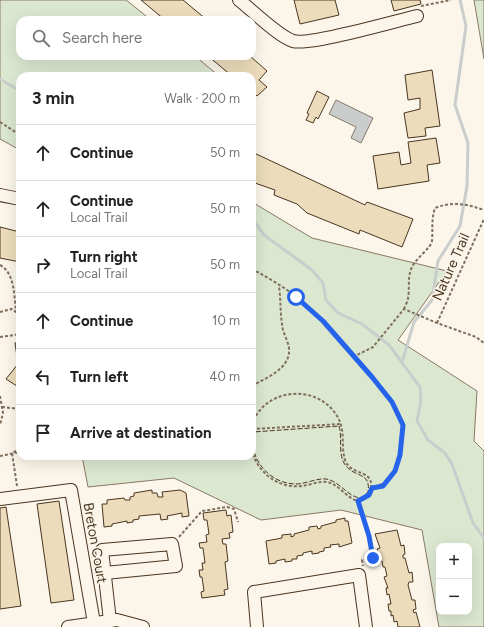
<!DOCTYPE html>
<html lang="en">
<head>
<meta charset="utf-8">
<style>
	:root { --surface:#fff; --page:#f6f6f6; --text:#222; --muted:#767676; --line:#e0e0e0 }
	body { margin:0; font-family:Figtree,sans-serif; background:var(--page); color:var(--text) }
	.controls { position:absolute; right:12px; bottom:12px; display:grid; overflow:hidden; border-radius:8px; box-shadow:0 4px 16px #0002 }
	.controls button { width:36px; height:36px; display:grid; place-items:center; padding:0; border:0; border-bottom:1px solid var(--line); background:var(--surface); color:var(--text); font:20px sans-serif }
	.stop { position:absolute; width:12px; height:12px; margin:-9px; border:3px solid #2563eb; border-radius:50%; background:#fff }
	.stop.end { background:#2563eb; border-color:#fff; box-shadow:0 1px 4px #0008 }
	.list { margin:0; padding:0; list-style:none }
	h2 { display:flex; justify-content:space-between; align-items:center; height:52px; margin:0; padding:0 16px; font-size:17px }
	h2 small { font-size:13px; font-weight:400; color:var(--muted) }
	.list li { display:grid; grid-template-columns:26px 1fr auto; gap:12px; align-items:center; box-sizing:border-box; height:56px; padding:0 16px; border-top:1px solid var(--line) }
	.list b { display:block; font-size:15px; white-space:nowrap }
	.list p { margin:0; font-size:13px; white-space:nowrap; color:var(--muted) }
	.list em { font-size:13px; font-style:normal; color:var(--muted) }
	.icon { flex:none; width:22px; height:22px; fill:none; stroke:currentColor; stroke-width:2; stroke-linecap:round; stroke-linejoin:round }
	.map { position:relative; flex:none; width:484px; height:627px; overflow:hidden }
	.search { position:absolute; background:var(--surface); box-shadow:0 4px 16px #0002; left:16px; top:16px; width:240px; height:44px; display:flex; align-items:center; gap:10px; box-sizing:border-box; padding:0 14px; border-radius:12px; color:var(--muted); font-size:15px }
	.panel { position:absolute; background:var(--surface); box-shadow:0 4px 16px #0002; left:16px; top:72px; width:240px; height:388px; border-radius:12px }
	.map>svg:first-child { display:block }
</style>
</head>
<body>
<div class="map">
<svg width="484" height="627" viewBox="0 0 484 627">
	<rect width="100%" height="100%" fill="#fbf6e9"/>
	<g fill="#dce7d0" stroke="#887966" fill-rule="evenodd">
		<path d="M0 0H126L151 20H20V56H195L219 76H20V150L0 139Z"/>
		<path d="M474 0H484V59Z"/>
		<path d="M252 202 312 238 447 271 398 340 477 391 474 441 484 451V627H439L422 530 341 510 261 520 174 478 88 487 82 456H252ZM439 546H469V612H439Z"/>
	</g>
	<path fill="#c9cecd" stroke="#887966" d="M336 100 373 118 361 143 351 138 356 127 329 114Z"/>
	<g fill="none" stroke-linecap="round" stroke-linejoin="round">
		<g stroke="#c9cecd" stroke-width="3">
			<path d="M0 79 20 91"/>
			<path d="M252 218 264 235 312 270 323 283 326 300 338 313 362 324 389 345 420 387 421 401 417 421 428 440 445 453 452 464 473 523 484 538"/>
			<path d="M402 362 414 322 432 300 438 261 460 226 467 186 468 143 455 105 466 26 460 0"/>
		</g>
	</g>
	<g fill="#ecdcbc" stroke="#4a3520">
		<path d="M141 0H183L207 20H165Z"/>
		<path d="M294 0H335L339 15 300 24Z"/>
		<path d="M391 0H420L421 4 394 11Z"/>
		<path d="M208 56H250L267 71 259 80 267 87 257 96 252 92V76H232Z"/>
		<path d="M432 70 440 126 425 128 426 136 408 138 404 113 420 109V98L408 100 405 75Z"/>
		<path d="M317 91 329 97 318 119 316 117 313 123 306 120 309 114 307 113Z"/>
		<path d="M436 138 440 163 427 165 429 181 378 189 373 156 399 152 401 165 411 163 408 142Z"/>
		<path d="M252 152 365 205 367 202 413 219 402 247 360 230 359 234 307 213 297 204 274 195 275 190 252 182Z"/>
		<path d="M0 227 20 232V262L0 258Z"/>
		<path d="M20 342V388L6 379 18 364 15 343Z"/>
		<path d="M152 490V493H157L158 497H163L162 492 180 490 186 493 189 516 182 517V513L167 516 168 519 161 520 160 514 139 516V519L133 520V522L127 523V521L112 524V526L104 527 102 504H107V500L124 498 125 500H130V497L134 496V493Z"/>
		<path d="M59 501 74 600 51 603 37 504Z"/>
		<path d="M6 507 21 606 0 609V508Z"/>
		<path d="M226 510 227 516 231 515 233 532 229 533 230 538 222 539 223 544H226L228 561 225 562 228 589 224 590 225 595 202 598 201 592 204 591 202 577H200L199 570H203L202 563H205L203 548H200L199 543 207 542 206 535 209 534 207 520H204L203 513Z"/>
		<path d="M345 518V521H348L352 543 339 547V544L330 545 331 547 324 548V551L319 552V553L312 554V551L303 553V555L297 556V559H292V561L285 562V559L276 561V563L269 564 266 541 282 538V535L291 534V537L294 536V534L309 530V527L317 526 318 529 321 528V526L336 522V520Z"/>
		<path d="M397 530 401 546 404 545 405 554 403 555V558H405L409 573 412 572 413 582H409L408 585 412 600H415L416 609 413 610 414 613 416 612 420 627H398L397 621 394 622 393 615 391 616V611H389L388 604H391L389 594 387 595 386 588H388L384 577 387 576 385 567H383L382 561H380L379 555 378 556 377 549 380 548 375 534Z"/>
	</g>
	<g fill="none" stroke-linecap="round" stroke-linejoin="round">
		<g stroke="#4a3520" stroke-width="14">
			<g id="minor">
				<path d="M239 0C253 11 278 36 293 41 309 46 395 21 417 16"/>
				<path d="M0 195 20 199"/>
				<path d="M0 499 71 490 94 623"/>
				<path d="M105 573 176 566 172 544 102 550 110 621"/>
				<path d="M68 627 117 620 143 627"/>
				<path d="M257 627 254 592 359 575 366 627"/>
			</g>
		</g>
		<g stroke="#7f6f5c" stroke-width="2" stroke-dasharray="3 2" stroke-linecap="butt">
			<path d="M421 6 451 0"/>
			<path d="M0 122 20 135"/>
			<path d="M0 265C15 273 14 296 16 311"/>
			<path d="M252 269C267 277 284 287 298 298 319 316 401 402 403 426 404 437 401 452 398 462 393 477 386 485 372 487"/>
			<path d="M404 309C405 306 408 301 408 298 410 288 407 277 412 267 416 258 431 248 432 241 433 229 431 220 435 208 452 201 467 204 484 210"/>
			<path d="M0 312 12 309 20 315"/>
			<path d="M437 323 484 219"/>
			<path d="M0 337 15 335 20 332"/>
			<path d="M353 357 373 347 404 309 437 323 476 337 484 343"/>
			<path d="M252 386C267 377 291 369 289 348 288 342 285 336 283 330 280 316 281 301 279 286"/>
			<path d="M0 396 3 413 0 425"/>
			<path d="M2 407 20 409"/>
			<path d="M252 425C263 389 314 383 335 413 347 429 340 444 345 460 351 478 379 467 369 495L358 501C346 498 339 484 327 482 318 481 310 485 302 486 279 489 257 473 252 450"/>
			<path d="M252 429 341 424"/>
			<path d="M0 456 20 452"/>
			<path d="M17 486 12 453 20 449"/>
			<path d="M358 501 369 536 373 558 362 560 363 566"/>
			<path d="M179 537 202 511 227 507 234 509 238 522"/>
		</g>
		<use href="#minor" stroke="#fbf6e9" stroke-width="12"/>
		<path stroke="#4a3520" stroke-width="1" stroke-dasharray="5 2" stroke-linecap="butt" d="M339 426C343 438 337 455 346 466 356 478 371 472 368 492L361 498C347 497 340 481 326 479 316 478 306 484 296 484 269 484 248 458 253 432Z"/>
	</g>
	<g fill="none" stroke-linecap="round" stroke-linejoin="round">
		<path stroke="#2563eb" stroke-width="5" d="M296 297 323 321 372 377 392 402 403 425 400 455 395 471 383 486 372 488 369 495 358 501 369 536 373 558"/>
	</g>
	<g text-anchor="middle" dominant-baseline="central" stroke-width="3" stroke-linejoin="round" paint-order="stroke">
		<g font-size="14" fill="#4a3520" stroke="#fbf6e9">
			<text transform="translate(451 267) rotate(-66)">Nature Trail</text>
			<text transform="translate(95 543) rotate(80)">Breton Court</text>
		</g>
	</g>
</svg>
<div class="controls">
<button>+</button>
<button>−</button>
</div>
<div class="stop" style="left:296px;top:297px"></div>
<div class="stop end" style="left:373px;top:558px"></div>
<div class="search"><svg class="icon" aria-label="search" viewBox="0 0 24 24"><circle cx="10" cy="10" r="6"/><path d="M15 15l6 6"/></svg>Search here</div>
<section class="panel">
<h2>3 min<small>Walk · 200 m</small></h2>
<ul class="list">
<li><svg class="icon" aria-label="ahead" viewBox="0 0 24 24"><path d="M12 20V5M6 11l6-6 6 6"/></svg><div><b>Continue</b></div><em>50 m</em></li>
<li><svg class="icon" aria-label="ahead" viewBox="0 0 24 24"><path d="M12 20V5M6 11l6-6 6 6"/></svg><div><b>Continue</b><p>Local Trail</p></div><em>50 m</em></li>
<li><svg class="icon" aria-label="right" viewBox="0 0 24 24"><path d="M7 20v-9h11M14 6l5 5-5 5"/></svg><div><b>Turn right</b><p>Local Trail</p></div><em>50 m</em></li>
<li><svg class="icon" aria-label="ahead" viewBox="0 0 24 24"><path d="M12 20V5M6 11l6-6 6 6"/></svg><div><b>Continue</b></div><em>10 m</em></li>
<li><svg class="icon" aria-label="left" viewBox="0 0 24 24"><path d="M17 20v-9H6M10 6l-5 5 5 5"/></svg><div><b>Turn left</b></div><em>40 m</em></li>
<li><svg class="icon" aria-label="arrive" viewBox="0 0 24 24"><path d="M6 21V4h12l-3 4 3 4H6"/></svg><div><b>Arrive at destination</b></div></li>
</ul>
</section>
</div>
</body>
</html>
